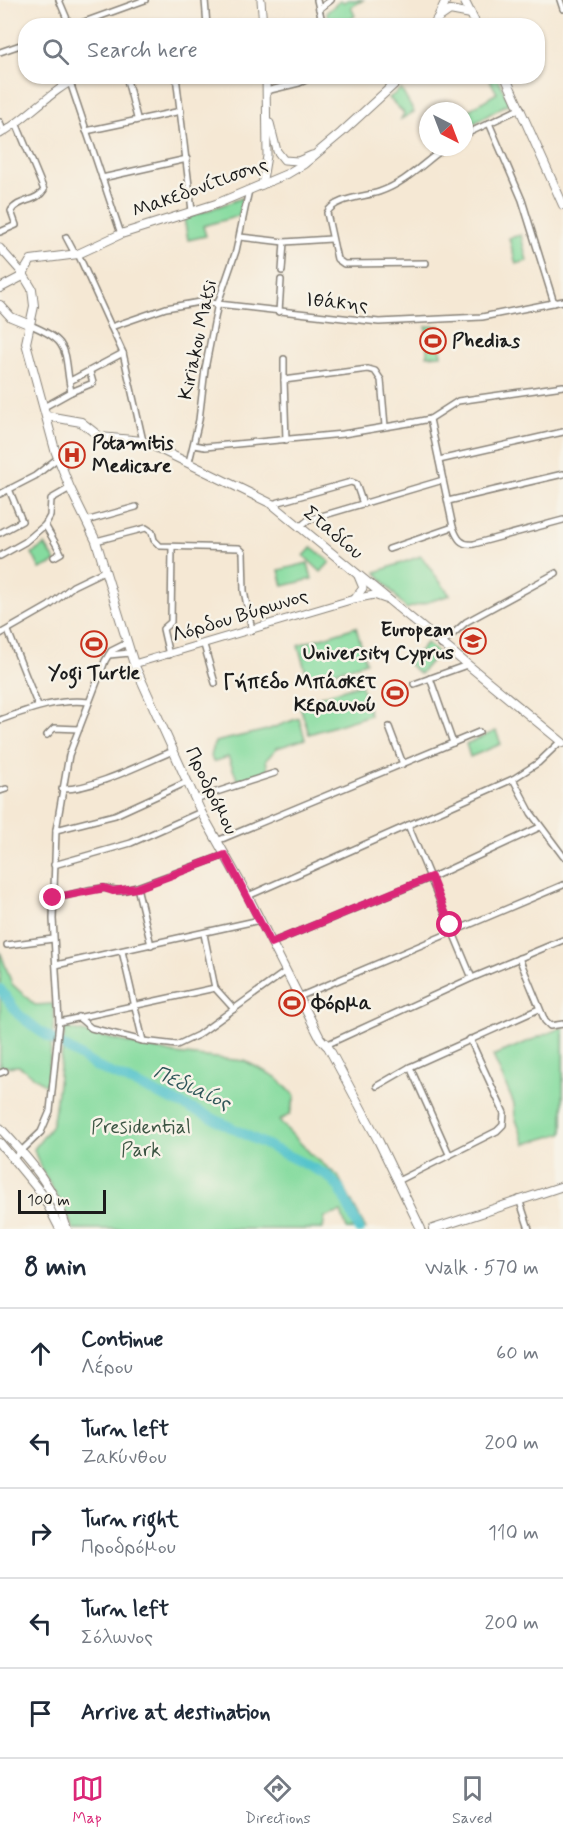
<!DOCTYPE html>
<html lang="en">
<head>
<meta charset="utf-8">
<style>
	:root { --surface:#fff; --page:#f2f2f3; --text:#1f2937; --muted:#747a83; --line:#e0e1e3; --accent:#db2777 }
	body { margin:0; font-family:Mynerve,sans-serif; background:var(--page); color:var(--text) }
	.compass { position:absolute; left:419px; top:102px; width:54px; height:54px; border-radius:50%; background:var(--surface); box-shadow:0 2px 4px #0004; rotate:138deg }
	.scale { position:absolute; left:18px; bottom:15px; width:88px; box-sizing:border-box; padding-left:6px; border:3px solid #1c1c1c; border-top:0; font-size:16px; line-height:21px; white-space:nowrap; color:#1c1c1c; -webkit-text-stroke:4px #f7f3e8; paint-order:stroke }
	.stop { position:absolute; width:18px; height:18px; margin:-14px; border:4px solid #db2777; border-radius:50%; background:#fff }
	.stop.end { background:#db2777; border-color:#fff; box-shadow:0 2px 6px #0008 }
	.list { margin:0; padding:0; list-style:none }
	h2 { display:flex; justify-content:space-between; align-items:center; height:78px; margin:0; padding:0 24px; font-size:26px }
	h2 small { font-size:20px; font-weight:400; color:var(--muted) }
	.list li { display:grid; grid-template-columns:39px 1fr auto; gap:18px; align-items:center; box-sizing:border-box; height:90px; padding:0 24px; border-top:2px solid var(--line) }
	.list b { display:block; font-size:22px; white-space:nowrap }
	.list p { margin:0; font-size:20px; white-space:nowrap; color:var(--muted) }
	.list em { font-size:20px; font-style:normal; color:var(--muted) }
	.icon { flex:none; width:33px; height:33px; fill:none; stroke:currentColor; stroke-width:2; stroke-linecap:round; stroke-linejoin:round }
	.map { position:relative; flex:none; width:563px; height:1229px; overflow:hidden }
	.search { position:absolute; background:var(--surface); box-shadow:0 2px 4px #0004; left:18px; right:18px; top:18px; height:66px; display:flex; align-items:center; gap:15px; box-sizing:border-box; padding:0 21px; border-radius:24px; color:var(--muted); font-size:22px }
	.sheet { height:528px; background:var(--surface) }
	nav { display:flex; justify-content:space-around; align-items:center; box-sizing:border-box; height:84px; border-top:2px solid var(--line); background:var(--surface); font-size:16px; color:var(--muted) }
	nav a { display:grid; justify-items:center; gap:3px }
	nav .on { color:var(--accent) }
	.map>svg:first-child { display:block }
</style>
</head>
<body>
<div class="map">
<svg width="563" height="1229" viewBox="0 0 563 1229">
	<rect width="100%" height="100%" fill="#f7f3e8"/>
	<filter id="ink" filterUnits="userSpaceOnUse"><feTurbulence type="fractalNoise" baseFrequency=".0167" numOctaves="2"/><feDisplacementMap in="SourceGraphic" scale="12" xChannelSelector="R" yChannelSelector="G"/><feConvolveMatrix kernelMatrix="1 2 1 2 8 2 1 2 1" color-interpolation-filters="sRGB"/></filter>
	<filter id="wash" filterUnits="userSpaceOnUse"><feTurbulence type="fractalNoise" baseFrequency=".008" numOctaves="4" result="noise"/><feDisplacementMap in="SourceGraphic" scale="24" xChannelSelector="R" yChannelSelector="G"/><feGaussianBlur stdDeviation="1.35" result="paint"/><feColorMatrix in="noise" values="0 0 0 0 0 0 0 0 0 0 0 0 0 0 0 0 0 1.4 0 .05"/><feComposite in="paint" operator="in"/></filter>
	<g filter="url(#wash)">
		<rect width="100%" height="100%" fill="#f5e8d4"/>
		<g fill="#85db9f" stroke="#507c5e" stroke-width="1.5">
			<path d="M348 0H363L351 7 355 16 341 25H328L327 12 340 1 344 2Z"/>
			<path d="M488 77H497L509 103 473 124 467 111 497 93Z"/>
			<path d="M401 89 414 112 401 119 404 113 389 98Z"/>
			<path d="M242 198 239 216 203 226 206 236 188 240 184 219Z"/>
			<path d="M521 235 527 261 516 264 509 238Z"/>
			<path d="M426 326H440L441 355 427 356Z"/>
			<path d="M45 545 56 562 40 569 32 553Z"/>
			<path d="M312 547 330 562 321 572 304 556Z"/>
			<path d="M421 556 450 595 406 609 376 572Z"/>
			<path d="M308 563 312 579 283 586 279 570Z"/>
			<path d="M356 627 366 662 308 680 298 645Z"/>
			<path d="M426 643 438 653 420 674 408 664Z"/>
			<path d="M361 684 370 715 309 734 299 703Z"/>
			<path d="M299 718 305 739 277 748 266 760 268 771 238 781 228 757 213 762 211 756 215 742 267 730Z"/>
			<path d="M496 731 501 744 470 757 466 744Z"/>
			<path d="M0 951 12 984 35 1005 53 1004 54 1019 47 1086 19 1066 0 1067Z"/>
			<path d="M563 1027V1133L525 1144 515 1117 514 1104 493 1056Z"/>
			<path d="M65 1028 176 1054 245 1061 276 1077 295 1096 290 1114 279 1121 311 1154 338 1176 366 1229H347L341 1212 325 1217 323 1229H73C63 1200 41 1177 34 1149L51 1127 54 1115Z"/>
		</g>
		<g fill="none" stroke-linecap="round" stroke-linejoin="round">
			<path stroke="#56c4cc" stroke-width="10" d="M0 989 18 1014 38 1030 97 1067 206 1115 327 1175 340 1189 359 1229"/>
		</g>
	</g>
	<g filter="url(#ink)">
		<g fill="none" stroke-linecap="round" stroke-linejoin="round">
			<g stroke="#888278" stroke-width="8">
				<g id="minor">
					<path d="M59 0 70 26"/>
					<path d="M205 0 207 26"/>
					<path d="M317 0 323 26"/>
					<path d="M560 0 563 9"/>
					<path d="M319 9 331 0"/>
					<path d="M73 26 145 0"/>
					<path d="M0 52 26 43"/>
					<path d="M126 76 137 118"/>
					<path d="M176 76 192 211"/>
					<path d="M70 82 121 234"/>
					<path d="M266 91 299 83 315 76"/>
					<path d="M0 122 3 132"/>
					<path d="M489 123 522 200 554 303"/>
					<path d="M86 131 181 111"/>
					<path d="M464 135 521 108"/>
					<path d="M102 178 187 159"/>
					<path d="M0 232 16 225 11 211C18 199 37 202 44 190L17 125"/>
					<path d="M66 237 75 254"/>
					<path d="M240 237 284 242 331 239"/>
					<path d="M78 254 123 353 143 441"/>
					<path d="M426 263 344 264 337 259 327 213C334 198 364 197 379 192 406 183 423 163 446 147"/>
					<path d="M282 271 284 242"/>
					<path d="M279 312 281 280"/>
					<path d="M28 324C73 342 63 350 71 392"/>
					<path d="M111 327 166 308 200 302 379 322 482 317 563 301"/>
					<path d="M284 359V380"/>
					<path d="M70 381 123 353"/>
					<path d="M44 407 71 392 93 383 90 372"/>
					<path d="M430 419 453 527C457 538 461 546 474 544L563 520"/>
					<path d="M286 440 284 380 368 369 375 371 381 380 385 426"/>
					<path d="M194 445 205 447 343 434 415 422 430 419 458 401 563 386"/>
					<path d="M439 460 563 432"/>
					<path d="M189 462 199 420 205 369 218 303 236 251 249 190"/>
					<path d="M0 494 35 476 58 458"/>
					<path d="M448 501 563 474"/>
					<path d="M272 504 351 482 356 484 363 504"/>
					<path d="M86 521 136 507"/>
					<path d="M45 525 61 553 54 557"/>
					<path d="M301 526 308 520 443 480"/>
					<path d="M0 533 22 521 9 489"/>
					<path d="M96 541 146 528 152 532 154 540 160 546 239 548 243 552 244 591 252 630"/>
					<path d="M389 549 453 527"/>
					<path d="M0 556 25 542 45 525 50 516 51 499 70 488"/>
					<path d="M8 631 38 706"/>
					<path d="M0 634 49 606 73 586 104 571"/>
					<path d="M204 645 215 683"/>
					<path d="M441 645 466 622 556 573"/>
					<path d="M109 655 130 653"/>
					<path d="M169 655 163 629 171 622 172 548"/>
					<path d="M430 678 453 743"/>
					<path d="M414 684 467 665"/>
					<path d="M0 720C28 710 58 698 89 702"/>
					<path d="M389 727 403 764"/>
					<path d="M47 735 54 728 79 729"/>
					<path d="M513 779 531 813 563 856"/>
					<path d="M62 789C92 790 144 763 173 751"/>
					<path d="M0 791 6 789"/>
					<path d="M195 799 275 773"/>
					<path d="M408 825 472 978"/>
					<path d="M56 830 115 815 187 782"/>
					<path d="M217 841 479 732"/>
					<path d="M54 865 131 843 201 812"/>
					<path d="M137 887 151 945"/>
					<path d="M248 896 513 779 538 763 561 741"/>
					<path d="M53 899 88 890 104 888 121 891 137 887 225 855"/>
					<path d="M204 934 215 988 234 1009"/>
					<path d="M271 943 437 875 540 827"/>
					<path d="M7 945 53 939"/>
					<path d="M122 951 143 1041"/>
					<path d="M519 958 545 1021 550 1026 563 1024"/>
					<path d="M56 965 260 920"/>
					<path d="M301 996 563 885"/>
					<path d="M78 1017 91 1028 143 1041 177 1045 198 1035 285 972"/>
					<path d="M59 1022 215 988"/>
					<path d="M326 1045 472 978 563 940"/>
					<path d="M410 1067 449 1154"/>
					<path d="M0 1073 5 1071"/>
					<path d="M377 1086 410 1067 539 1009"/>
					<path d="M14 1158 41 1132 50 1111 59 1022 53 919 56 830 69 755 105 661 111 651 127 643"/>
					<path d="M398 1181 497 1131 503 1125 504 1113 470 1039"/>
					<path d="M519 1199 529 1229"/>
				</g>
			</g>
			<g stroke="#888278" stroke-width="9">
				<g id="tertiary">
					<path d="M261 0 263 26"/>
					<path d="M270 123 277 151 284 160 298 161 312 155"/>
					<path d="M0 134C29 117 50 91 81 76"/>
					<path d="M262 185 267 156 266 76"/>
					<path d="M0 248 23 274"/>
					<path d="M356 597 363 588 358 576"/>
					<path d="M134 664 354 599 374 595 385 599"/>
				</g>
			</g>
			<g stroke="#888278" stroke-width="10">
				<g id="secondary">
					<path d="M464 0 477 26"/>
					<path d="M437 19 450 10 471 14"/>
					<path d="M434 26 446 0"/>
					<path d="M505 76 563 205"/>
					<path d="M23 274 32 289 34 306 26 343 55 450 70 488 96 541 134 664 201 812 248 896 320 1038 326 1045"/>
					<path d="M0 288 21 277 31 260 78 254 121 234 216 204 287 174 304 164 341 133 403 76"/>
					<path d="M0 305 11 317 28 324"/>
					<path d="M47 416 81 422 100 437 143 441 272 504 563 743"/>
					<path d="M326 1043 378 1140 421 1229"/>
					<path d="M433 1229 563 1186"/>
				</g>
			</g>
			<g stroke="#888278" stroke-width="10">
				<g id="primary">
					<path d="M0 1128C28 1158 56 1189 67 1229"/>
					<path d="M0 1143 42 1194 60 1229"/>
				</g>
			</g>
			<use href="#minor" stroke="#fff" stroke-width="5"/>
			<use href="#tertiary" stroke="#fff" stroke-width="7"/>
			<use href="#secondary" stroke="#fff" stroke-width="8"/>
			<use href="#primary" stroke="#fff" stroke-width="8"/>
		</g>
	</g>
	<g fill="none" stroke-linecap="round" stroke-linejoin="round" filter="url(#ink)">
		<path stroke="#db2777" stroke-width="8" d="M53 898 104 888 113 891 137 888 225 855 271 943 431 877 450 925"/>
	</g>
	<defs>
		<g id="stadium-ring" transform="scale(1.35)"><circle r="9.5" fill="#f7f3e8" stroke="#c8321e" stroke-width="1.5"/><path d="M0-5a6.5 5 0 1 0 0 10a6.5 5 0 1 0 0-10ZM-3.5-1.8h7v3.6h-7Z" fill="#c8321e"/></g>
		<g id="hospital-ring" transform="scale(1.35)"><circle r="9.5" fill="#f7f3e8" stroke="#c8321e" stroke-width="1.5"/><path d="M-5-5h3v3.5h4V-5h3V5h-3V1.5h-4V5h-3Z" fill="#c8321e"/></g>
		<g id="university-ring" transform="scale(1.35)"><circle r="9.5" fill="#f7f3e8" stroke="#c8321e" stroke-width="1.5"/><path d="M0-5L7-2L0 1L-7-2ZM-4 1L0 2.5L4 1V4Q0 6-4 4Z" fill="#c8321e"/></g>
	</defs>
	<g fill-rule="evenodd">
		<use href="#stadium-ring" x="433" y="341"/>
		<use href="#hospital-ring" x="72" y="455"/>
		<use href="#university-ring" x="473" y="641"/>
		<use href="#stadium-ring" x="94" y="644"/>
		<use href="#stadium-ring" x="395" y="693"/>
		<use href="#stadium-ring" x="292" y="1003"/>
	</g>
	<g text-anchor="middle" dominant-baseline="central" stroke-width="5" stroke-linejoin="round" paint-order="stroke">
		<g font-size="20" fill="#1c1c1c" stroke="#f7f3e8">
			<text transform="translate(200 188) rotate(-20)">Μακεδονίτισσης</text>
			<text transform="translate(337 303) rotate(5)">Ιθάκης</text>
			<text transform="translate(198 340) rotate(-78)">Kiriakou Matsi</text>
			<text transform="translate(333 533) rotate(40)">Σταδίου</text>
			<text transform="translate(240 616) rotate(-17)">Λόρδου Βύρωνος</text>
			<text transform="translate(211 791) rotate(64)">Προδρόμου</text>
		</g>
		<g font-size="20" font-weight="bold" fill="#1c1c1c" stroke="#f7f3e8" text-anchor="start">
			<text x="452" y="341">Phedias</text>
			<text x="92" y="443">Potamitis<tspan x="92" dy="23">Medicare</tspan></text>
			<text x="454" y="630" text-anchor="end">European<tspan x="454" dy="23">University Cyprus</tspan></text>
			<text x="94" y="673" text-anchor="middle">Yogi Turtle</text>
			<text x="376" y="682" text-anchor="end">Γήπεδο Μπάσκετ<tspan x="376" dy="23">Κεραυνού</tspan></text>
			<text x="312" y="1003">Φόρμα</text>
		</g>
		<g font-size="20" fill="#3c5543" stroke="#f7f3e8">
			<text x="141" y="1127">Presidential<tspan x="141" dy="23">Park</tspan></text>
		</g>
		<g font-size="21" font-style="italic" fill="#30575a" stroke="#f7f3e8">
			<text transform="translate(192 1088) rotate(24)">Πεδιαίος</text>
		</g>
	</g>
</svg>
<svg class="compass" viewBox="-18 -18 36 36"><path d="M0-13l5 13h-10z" fill="#e53935"/><path d="M0 13l5-13h-10z" fill="#747a83"/></svg>
<div class="scale">100 m</div>
<div class="stop" style="left:450px;top:925px"></div>
<div class="stop end" style="left:53px;top:898px"></div>
<div class="search"><svg class="icon" aria-label="search" viewBox="0 0 24 24"><circle cx="10" cy="10" r="6"/><path d="M15 15l6 6"/></svg>Search here</div>
</div>
<section class="sheet">
<h2>8 min<small>Walk · 570 m</small></h2>
<ul class="list">
<li><svg class="icon" aria-label="ahead" viewBox="0 0 24 24"><path d="M12 20V5M6 11l6-6 6 6"/></svg><div><b>Continue</b><p>Λέρου</p></div><em>60 m</em></li>
<li><svg class="icon" aria-label="left" viewBox="0 0 24 24"><path d="M17 20v-9H6M10 6l-5 5 5 5"/></svg><div><b>Turn left</b><p>Ζακύνθου</p></div><em>200 m</em></li>
<li><svg class="icon" aria-label="right" viewBox="0 0 24 24"><path d="M7 20v-9h11M14 6l5 5-5 5"/></svg><div><b>Turn right</b><p>Προδρόμου</p></div><em>110 m</em></li>
<li><svg class="icon" aria-label="left" viewBox="0 0 24 24"><path d="M17 20v-9H6M10 6l-5 5 5 5"/></svg><div><b>Turn left</b><p>Σόλωνος</p></div><em>200 m</em></li>
<li><svg class="icon" aria-label="arrive" viewBox="0 0 24 24"><path d="M6 21V4h12l-3 4 3 4H6"/></svg><div><b>Arrive at destination</b></div></li>
</ul>
</section>
<nav>
<a class="on"><svg class="icon" aria-label="map" viewBox="0 0 24 24"><path d="M3 6l6-2 6 2 6-2v14l-6 2-6-2-6 2zM9 4v14M15 6v14"/></svg>Map</a>
<a><svg class="icon" aria-label="directions" viewBox="0 0 24 24"><path d="M12 3l9 9-9 9-9-9zM9 14v-3h6M13 9l2 2-2 2"/></svg>Directions</a>
<a><svg class="icon" aria-label="saved" viewBox="0 0 24 24"><path d="M7 4h10v16l-5-4-5 4z"/></svg>Saved</a>
</nav>
</body>
</html>
